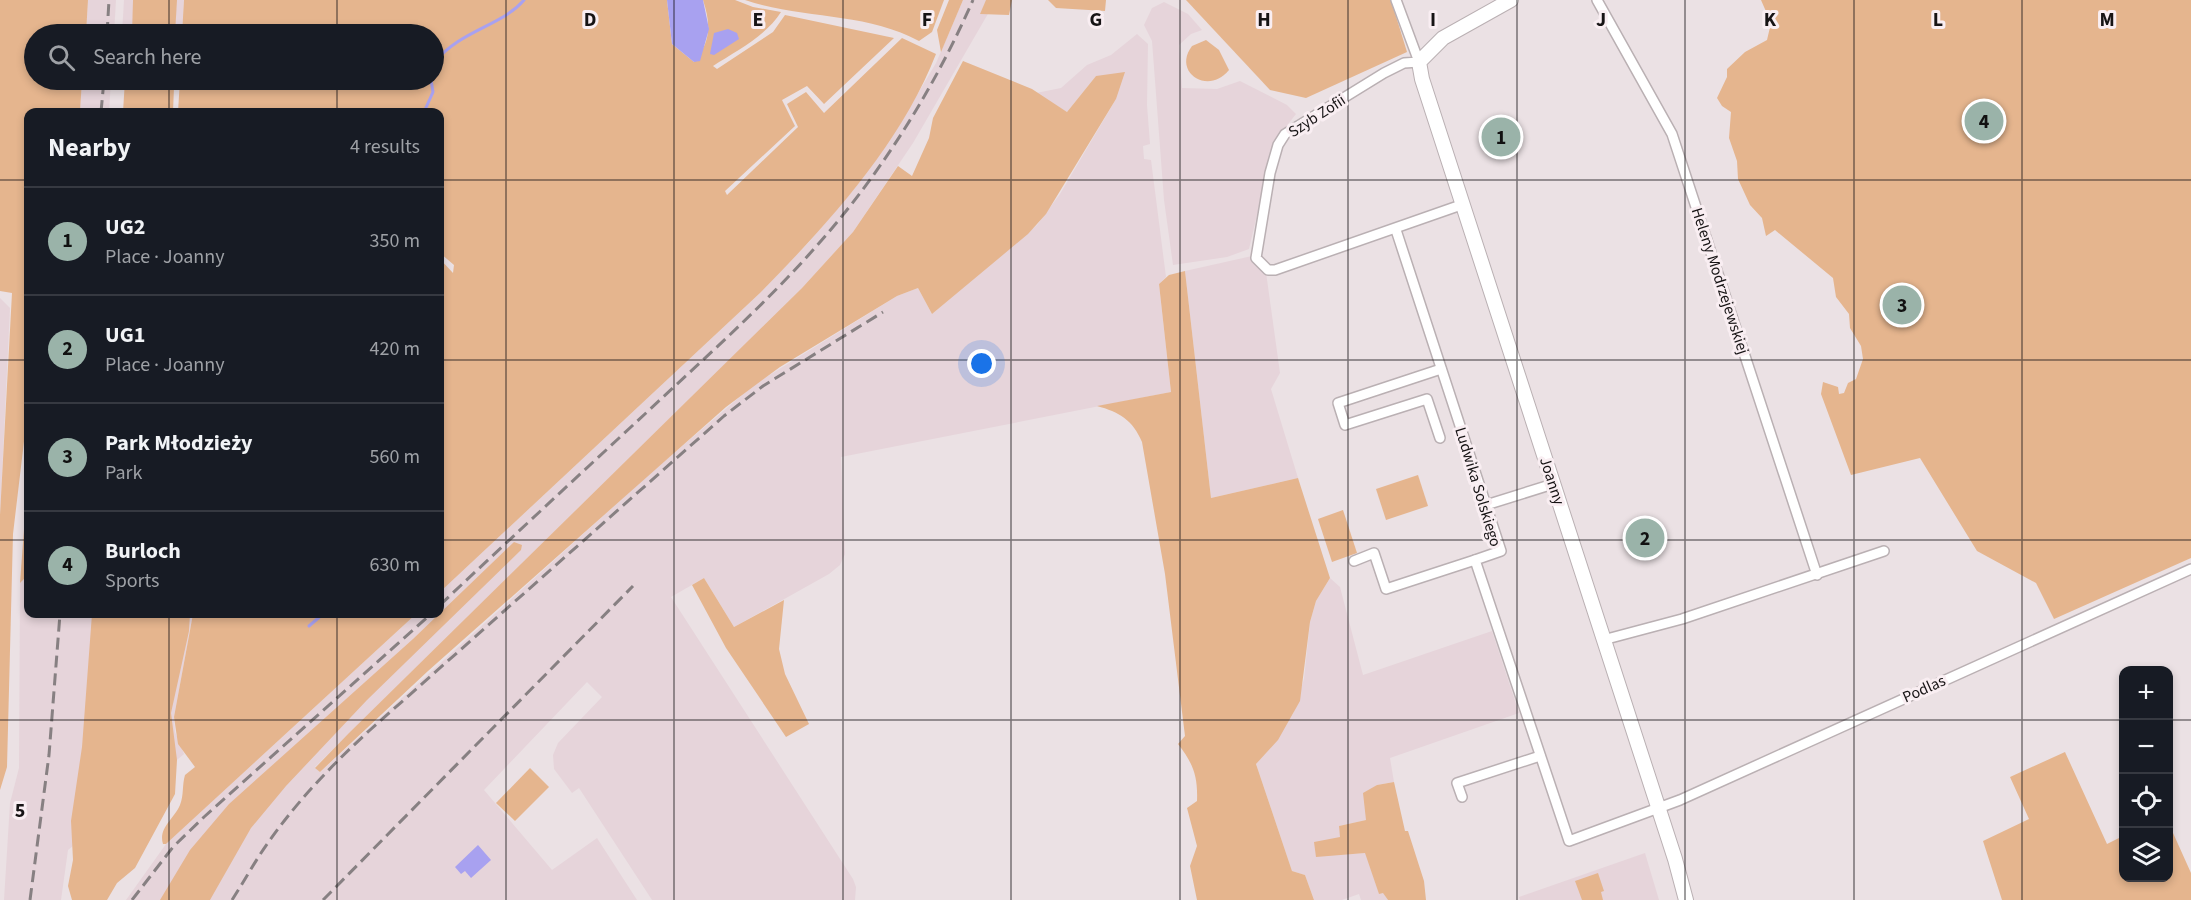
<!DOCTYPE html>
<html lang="en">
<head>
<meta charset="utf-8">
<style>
	:root { --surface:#171b24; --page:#20242c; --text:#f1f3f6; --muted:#9ea1a6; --line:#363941; --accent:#9ab3a9 }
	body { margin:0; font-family:"Source Sans 3",sans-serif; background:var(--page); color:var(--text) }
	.controls { position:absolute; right:18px; bottom:18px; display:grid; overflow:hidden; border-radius:12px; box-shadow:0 3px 9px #0003 }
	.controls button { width:54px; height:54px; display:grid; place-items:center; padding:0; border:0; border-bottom:2px solid var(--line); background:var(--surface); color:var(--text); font:30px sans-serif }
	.you { position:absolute; left:982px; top:364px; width:21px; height:21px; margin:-15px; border:4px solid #fff; border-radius:50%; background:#1a73e8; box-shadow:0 0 0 9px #1a73e833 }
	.badge { display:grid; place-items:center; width:39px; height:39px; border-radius:50%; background:var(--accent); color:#111; font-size:20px; font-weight:700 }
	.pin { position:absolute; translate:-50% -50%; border:3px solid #fff; box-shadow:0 2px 6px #0006 }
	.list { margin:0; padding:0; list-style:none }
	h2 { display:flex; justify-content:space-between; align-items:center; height:78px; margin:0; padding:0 24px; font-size:26px }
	h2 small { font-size:20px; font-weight:400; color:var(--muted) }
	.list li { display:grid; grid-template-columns:39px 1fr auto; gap:18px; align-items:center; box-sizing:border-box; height:108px; padding:0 24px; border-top:2px solid var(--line) }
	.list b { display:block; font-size:22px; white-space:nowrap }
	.list p { margin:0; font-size:20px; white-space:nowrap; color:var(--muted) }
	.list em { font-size:20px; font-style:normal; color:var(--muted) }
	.icon { flex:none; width:33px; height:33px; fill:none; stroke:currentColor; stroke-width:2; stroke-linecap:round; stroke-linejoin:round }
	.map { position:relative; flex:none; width:2191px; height:900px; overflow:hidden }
	.search { position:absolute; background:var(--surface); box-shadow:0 3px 9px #0003; left:24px; top:24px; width:420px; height:66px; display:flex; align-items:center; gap:15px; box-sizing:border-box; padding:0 21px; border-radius:33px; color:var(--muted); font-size:22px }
	.panel { position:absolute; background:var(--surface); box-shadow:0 3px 9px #0003; left:24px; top:108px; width:420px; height:510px; border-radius:12px }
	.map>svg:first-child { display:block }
</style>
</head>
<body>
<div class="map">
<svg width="2191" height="900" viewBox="0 0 2191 900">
	<rect width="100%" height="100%" fill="#ebe1e4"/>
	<g fill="#e6d4da">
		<path d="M88 0H116L114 34H86Z"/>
		<path d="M124 0H184L182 34H122Z"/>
		<path d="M963 0H996L913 143 853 232 802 288 315 767 320 772 654 470 755 384 897 296 918 288 932 314 1037 225 1060 194 1116 99 1096 76 1067 112 1036 93 1061 88 1087 65 1111 55 1137 34 1148 44 1147 105 1150 144 1143 146 1144 159 1151 160 1166 277 1159 284 1171 392 841 457 845 554 840 565 829 574 734 627 704 578 671 597 853 879 856 887 855 900H652L579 788 572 793 554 769 553 755 558 743 602 697 587 682 484 790 552 870 597 838 637 900H126L166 844 416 614H440V592L760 293 809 242 855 188 901 122 936 63Z"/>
		<path d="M1164 2 1188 14 1202 30 1191 34 1179 45 1182 88 1217 89 1240 81 1287 105 1296 114 1274 142 1249 249 1227 257 1173 265 1164 200 1152 41 1144 25 1152 8Z"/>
		<path d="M82 80H111L109 112H80Z"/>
		<path d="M1252 256 1265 265 1280 373 1271 389 1298 478 1211 498 1185 271Z"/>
		<path d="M0 298 10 308 0 518Z"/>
		<path d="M28 575V614H193L174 717 175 732 184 754 68 850 61 900H4L10 803 19 768 20 583Z"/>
		<path d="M1330 578 1340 587 1363 675 1492 631 1519 713 1390 758 1394 782 1377 785 1371 790 1366 820 1339 826 1343 854 1366 853 1379 893 1383 892 1388 900H1361L1359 894 1342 900H1314L1305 875 1292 871 1256 764 1293 714 1304 679 1310 622 1316 601Z"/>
		<path d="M1645 853 1659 900H1520L1519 897Z"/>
	</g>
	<g fill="#e5b58e">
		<path d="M0 0H88L86 34H34V80H82L80 112H28V428L25 433 13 534 7 767 0 790V515L12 293 0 291Z"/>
		<path d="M133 0H177L175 34H132Z"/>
		<path d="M184 0H667L672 44 694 62C711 42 711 24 703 0H735L753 7 781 12C766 36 736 51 713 66L717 69 773 32 785 15 894 38 824 104 807 86 782 100 795 126 725 191 727 195 798 127 787 104 806 92 824 113 902 38 936 54C901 144 827 225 760 293L440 592V259L453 273 454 265 440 253V112H178L180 80H434V34H182Z"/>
		<path d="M745 0H944L932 32 919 41C866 12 802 19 745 0Z"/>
		<path d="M949 0H963L941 52 937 30Z"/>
		<path d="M986 0H1012L1009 15 980 14Z"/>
		<path d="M1048 0H1106L1105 11 1056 8Z"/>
		<path d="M1186 0H1391L1407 52 1306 98 1270 90Z"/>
		<path d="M1761 0H2191V558L2054 619 2036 583 1977 551 1920 458 1851 475 1821 394 1823 382 1838 387 1839 394 1844 393 1848 383 1856 379 1863 359 1861 346 1850 328 1849 314 1836 297 1833 278 1775 230 1766 236 1762 218 1750 205 1738 179 1737 161 1729 138 1731 112 1722 106 1717 98 1727 77V69L1745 52 1767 40 1771 23Z"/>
		<path d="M1206 40 1219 50 1229 70C1208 96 1172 72 1192 46Z"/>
		<path d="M963 61 1032 89 1067 112 1096 76 1125 72 1116 99 1046 214 1028 234 932 314 918 288 897 296 780 367 726 407 428 671 320 772 315 768 349 733 802 288 853 232 898 166 912 176 929 138 933 118Z"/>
		<path d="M125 80H177L174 87 173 112H123Z"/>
		<path d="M1185 271 1211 498 1298 478 1330 578 1316 601 1310 622 1300 701 1278 740 1256 764 1292 871 1305 875 1314 900H1197L1190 866 1197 846 1187 808 1197 801C1198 776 1193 763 1178 744L1185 736 1165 574 1142 442C1133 420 1119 412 1097 406L1171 392 1159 284 1169 275Z"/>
		<path d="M1418 475 1428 506 1386 520 1376 489Z"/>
		<path d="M28 476V575L20 583Z"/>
		<path d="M1343 510 1357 553 1332 562 1318 519Z"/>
		<path d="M514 542 522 545 521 550 367 700 286 786 251 828 210 900H160L190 850 229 804 413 639Z"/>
		<path d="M704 578 734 627 784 600 779 649 785 674 809 724 786 737 726 648 692 585Z"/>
		<path d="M92 614H190L189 631 171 713 177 760 175 794 135 868 117 883 107 900H72L68 886 73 860 71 821 82 747Z"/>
		<path d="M193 614H416L166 844H163C158 828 174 819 180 805 184 795 182 785 185 775L195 767 178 744 174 717Z"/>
		<path d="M2065 752 2107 844 2123 836 2124 878H2168L2169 824 2191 873V900H2002L1983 841 2029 819 2010 777Z"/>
		<path d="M530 768 549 787 515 821 496 803Z"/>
		<path d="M1394 782 1405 831H1408L1424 881 1426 900H1388L1383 893 1379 894 1365 853 1316 857 1314 842 1340 837 1339 826 1366 820 1363 793 1377 785Z"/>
		<path d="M1598 873 1604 891 1601 892 1603 900H1582L1575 881Z"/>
	</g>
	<g fill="#a8a1f0">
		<path d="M667 0H703L709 29 700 61 694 62 672 44Z"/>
		<path d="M728 29 737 33 739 39 714 55 710 54 714 33Z"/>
		<path d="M478 845 491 860 471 878 465 871 461 874 455 867Z"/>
	</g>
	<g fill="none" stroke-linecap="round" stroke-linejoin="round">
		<g stroke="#a8a1f0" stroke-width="3">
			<path d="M434 63C460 30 502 26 524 0"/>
			<path d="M424 112 433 92 431 80"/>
			<path d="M309 626 323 614"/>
		</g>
		<g stroke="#bab0b3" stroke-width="12">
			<g id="street">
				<path d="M1396 0 1419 62 1404 63 1384 73 1285 134 1278 145 1270 173 1256 258 1268 270H1275L1461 205"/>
				<path d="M1597 0 1672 134 1817 575"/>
				<path d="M1396 230 1501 551 1475 560 1569 841 1680 800 2191 569"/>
				<path d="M1440 438 1427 399 1345 425 1338 403 1441 369"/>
				<path d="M1486 505 1553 484"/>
				<path d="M1354 561 1374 553 1386 589 1475 560"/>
				<path d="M1603 640 1682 619 1884 551"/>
				<path d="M1462 797 1457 783 1540 756"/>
			</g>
		</g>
		<g stroke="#bab0b3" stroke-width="16">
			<path id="secondary" d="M1511 0 1443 38 1419 62 1422 79 1675 859 1686 900"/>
		</g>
		<use href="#street" stroke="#fff" stroke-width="9"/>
		<use href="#secondary" stroke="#fff" stroke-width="14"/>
		<g stroke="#878082" stroke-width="3" stroke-dasharray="12 6" stroke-linecap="butt">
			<path d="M107 34 109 0"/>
			<path d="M101 112 104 80"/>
			<path d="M440 605C508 541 577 477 646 413 710 353 776 295 833 227 890 159 937 82 973 0"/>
			<path d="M30 900 49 755 60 614"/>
			<path d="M132 900 173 847 204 817 431 614"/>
			<path d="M232 900C245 880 256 859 270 840 299 799 333 764 370 730L724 416 763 386 883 312"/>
			<path d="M323 900 633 586"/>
		</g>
	</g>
	<path fill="none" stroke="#171415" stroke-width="1.5" stroke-opacity="0.55" d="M169 0V34M337 0V34M506 0V900M674 0V900M843 0V900M1011 0V900M1180 0V900M1348 0V900M1517 0V900M1685 0V900M1854 0V900M2022 0V900M169 80V112M337 80V112M0 180H28M440 180H2191M0 360H28M440 360H2191M0 540H28M440 540H2191M169 614V900M337 614V900M0 720H2124M2168 720H2191"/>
	<g text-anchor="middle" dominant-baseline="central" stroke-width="6" stroke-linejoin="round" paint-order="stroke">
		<g font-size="16" fill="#171415" stroke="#f9eef2">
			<text transform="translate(1317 116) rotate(-33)">Szyb Zofii</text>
			<text transform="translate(1720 281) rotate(72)">Heleny Modrzejewskiej</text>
			<text transform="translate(1552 481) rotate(72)">Joanny</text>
			<text transform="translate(1478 487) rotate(73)">Ludwika Solskiego</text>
			<text transform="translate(1924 689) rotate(-24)">Podlas</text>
		</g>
	</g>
	<g font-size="20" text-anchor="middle" font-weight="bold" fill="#171415" stroke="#f9eef2" stroke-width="6" stroke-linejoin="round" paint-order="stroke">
		<text x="590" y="26">D</text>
		<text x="758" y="26">E</text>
		<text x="927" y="26">F</text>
		<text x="1096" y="26">G</text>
		<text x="1264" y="26">H</text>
		<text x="1433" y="26">I</text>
		<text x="1601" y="26">J</text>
		<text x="1770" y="26">K</text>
		<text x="1938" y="26">L</text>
		<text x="2107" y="26">M</text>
		<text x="20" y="817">5</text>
	</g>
</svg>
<div class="controls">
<button>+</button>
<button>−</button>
<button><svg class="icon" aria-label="locate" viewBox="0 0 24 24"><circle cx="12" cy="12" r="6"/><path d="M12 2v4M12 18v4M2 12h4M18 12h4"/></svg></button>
<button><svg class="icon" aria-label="layers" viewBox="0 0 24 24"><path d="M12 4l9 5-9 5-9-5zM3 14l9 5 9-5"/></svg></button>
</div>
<div class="you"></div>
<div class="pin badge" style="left:1501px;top:137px">1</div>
<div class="pin badge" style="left:1645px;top:538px">2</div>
<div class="pin badge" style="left:1902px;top:305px">3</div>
<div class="pin badge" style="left:1984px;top:121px">4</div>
<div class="search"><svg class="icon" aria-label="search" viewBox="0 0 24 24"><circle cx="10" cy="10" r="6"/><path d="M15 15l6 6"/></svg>Search here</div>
<section class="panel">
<h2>Nearby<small>4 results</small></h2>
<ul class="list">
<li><span class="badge">1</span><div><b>UG2</b><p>Place · Joanny</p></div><em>350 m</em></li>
<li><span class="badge">2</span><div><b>UG1</b><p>Place · Joanny</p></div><em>420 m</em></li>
<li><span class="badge">3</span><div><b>Park Młodzieży</b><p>Park</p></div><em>560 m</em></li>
<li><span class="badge">4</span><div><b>Burloch</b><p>Sports</p></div><em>630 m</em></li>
</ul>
</section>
</div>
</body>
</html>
